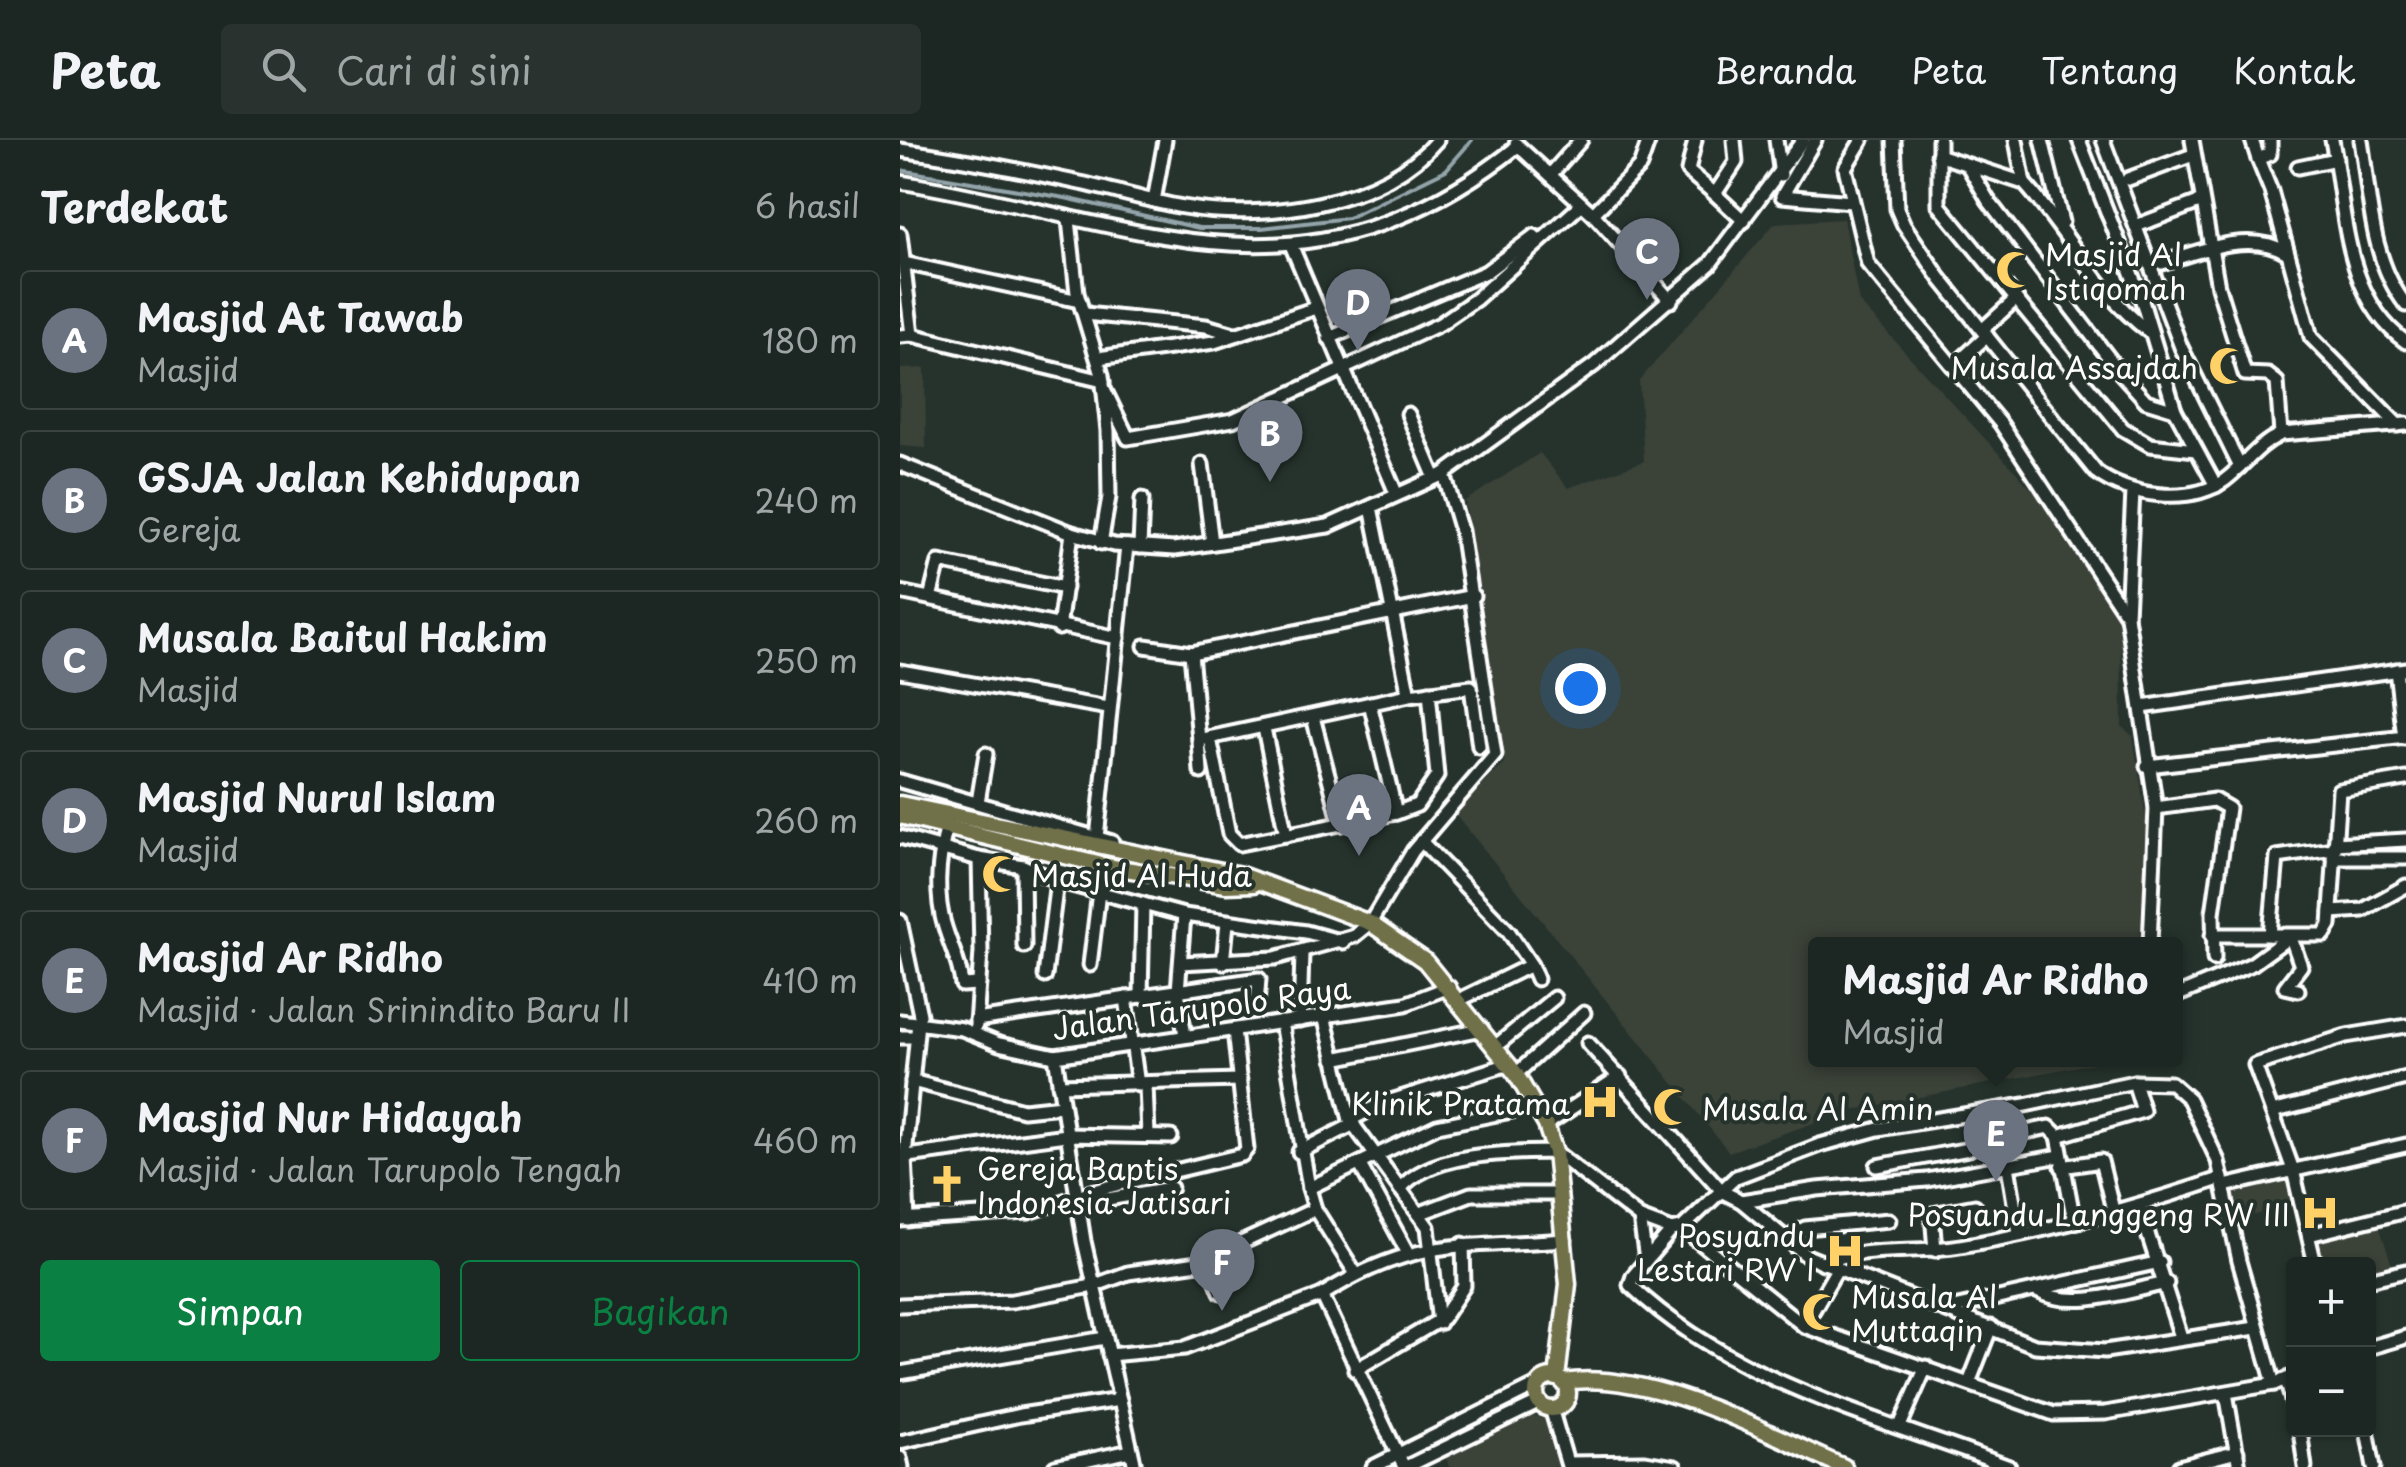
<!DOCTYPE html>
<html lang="id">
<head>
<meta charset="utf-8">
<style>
	:root { --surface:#1c2622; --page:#29322f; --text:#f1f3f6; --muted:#a0a5a5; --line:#3a4340; --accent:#0b8043 }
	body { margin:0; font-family:"Playpen Sans",sans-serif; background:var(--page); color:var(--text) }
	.controls { position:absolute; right:30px; bottom:30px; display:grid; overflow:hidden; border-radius:10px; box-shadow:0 2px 8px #0004 }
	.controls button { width:90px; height:90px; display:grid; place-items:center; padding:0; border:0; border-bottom:2px solid var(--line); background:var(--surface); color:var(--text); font:50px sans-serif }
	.you { position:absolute; left:680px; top:548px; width:35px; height:35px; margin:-25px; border:8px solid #fff; border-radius:50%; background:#1a73e8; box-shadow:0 0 0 15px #1a73e833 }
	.badge { display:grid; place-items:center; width:65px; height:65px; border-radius:50%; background:var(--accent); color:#fff; font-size:32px; font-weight:700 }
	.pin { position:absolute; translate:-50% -82px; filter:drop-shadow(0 2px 5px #0008) }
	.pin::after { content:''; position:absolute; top:52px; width:35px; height:30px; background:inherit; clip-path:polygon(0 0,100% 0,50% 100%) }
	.popup { position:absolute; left:908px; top:797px; width:375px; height:130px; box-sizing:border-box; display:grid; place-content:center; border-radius:10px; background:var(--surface); filter:drop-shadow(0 2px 8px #0005); font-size:32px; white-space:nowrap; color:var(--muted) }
	.popup b { font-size:38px; color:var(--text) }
	.popup::after { content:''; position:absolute; left:50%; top:100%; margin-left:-20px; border:20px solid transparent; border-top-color:var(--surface) }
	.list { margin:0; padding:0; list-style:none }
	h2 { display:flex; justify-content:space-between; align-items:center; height:130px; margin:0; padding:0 40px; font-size:42px }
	h2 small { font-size:32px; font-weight:400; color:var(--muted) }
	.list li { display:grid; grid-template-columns:65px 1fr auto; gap:30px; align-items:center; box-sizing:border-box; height:140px; margin:0 20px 20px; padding:0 20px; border:2px solid var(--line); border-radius:10px }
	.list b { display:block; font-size:38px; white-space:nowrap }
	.list p { margin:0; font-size:32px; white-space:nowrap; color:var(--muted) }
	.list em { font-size:32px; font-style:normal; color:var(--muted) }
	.actions { display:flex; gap:20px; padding:30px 40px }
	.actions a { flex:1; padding:22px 0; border:2px solid var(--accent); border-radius:10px; text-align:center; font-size:35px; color:var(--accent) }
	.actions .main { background:var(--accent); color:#fff }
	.icon { flex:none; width:55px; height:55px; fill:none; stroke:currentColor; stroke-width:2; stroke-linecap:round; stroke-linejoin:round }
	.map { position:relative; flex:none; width:1506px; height:1327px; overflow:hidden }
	header { display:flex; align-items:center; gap:60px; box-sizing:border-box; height:140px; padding:0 50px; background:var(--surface); border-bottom:2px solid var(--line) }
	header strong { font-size:48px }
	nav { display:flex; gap:55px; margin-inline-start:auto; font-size:35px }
	.search { width:700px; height:90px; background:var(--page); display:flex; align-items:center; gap:25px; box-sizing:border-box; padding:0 35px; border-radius:10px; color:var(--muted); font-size:38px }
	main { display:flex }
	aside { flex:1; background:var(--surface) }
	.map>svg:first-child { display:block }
</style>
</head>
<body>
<header>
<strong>Peta</strong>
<div class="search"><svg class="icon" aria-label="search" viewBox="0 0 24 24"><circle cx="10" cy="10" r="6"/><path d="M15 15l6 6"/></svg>Cari di sini</div>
<nav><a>Beranda</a><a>Peta</a><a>Tentang</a><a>Kontak</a></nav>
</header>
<main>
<aside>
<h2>Terdekat<small>6 hasil</small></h2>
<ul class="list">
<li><span class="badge" style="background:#6b7280">A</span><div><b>Masjid At Tawab</b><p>Masjid</p></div><em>180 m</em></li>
<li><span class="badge" style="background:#6b7280">B</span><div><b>GSJA Jalan Kehidupan</b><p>Gereja</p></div><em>240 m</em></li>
<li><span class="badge" style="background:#6b7280">C</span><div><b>Musala Baitul Hakim</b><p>Masjid</p></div><em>250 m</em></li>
<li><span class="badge" style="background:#6b7280">D</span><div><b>Masjid Nurul Islam</b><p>Masjid</p></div><em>260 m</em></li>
<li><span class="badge" style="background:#6b7280">E</span><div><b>Masjid Ar Ridho</b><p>Masjid · Jalan Srinindito Baru II</p></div><em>410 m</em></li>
<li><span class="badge" style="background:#6b7280">F</span><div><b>Masjid Nur Hidayah</b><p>Masjid · Jalan Tarupolo Tengah</p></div><em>460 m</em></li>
</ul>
<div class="actions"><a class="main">Simpan</a><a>Bagikan</a></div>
</aside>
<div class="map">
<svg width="1506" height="1327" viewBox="0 0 1506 1327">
	<rect width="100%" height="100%" fill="#26332d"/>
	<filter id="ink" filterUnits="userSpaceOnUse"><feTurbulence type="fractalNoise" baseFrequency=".01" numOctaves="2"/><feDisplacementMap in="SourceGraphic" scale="20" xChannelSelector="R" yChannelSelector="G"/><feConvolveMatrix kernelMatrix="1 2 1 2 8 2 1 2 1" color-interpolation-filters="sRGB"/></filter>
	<g filter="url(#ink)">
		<g fill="#3b4239">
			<path d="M943 79 959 162 1148 367 1221 484 1222 587 1233 596 1248 691 1239 804H916V920H1209L949 971 829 1012 552 670 605 624 565 361 640 313 668 348 744 321 739 241 875 83Z"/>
			<path d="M25 228 26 308 0 306V229Z"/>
			<path d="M1390 1031 1400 1066 1334 1079 1329 1048Z"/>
			<path d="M1477 1080 1493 1128 1469 1134 1468 1124H1420L1414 1095Z"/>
			<path d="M631 1276 647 1278 658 1327H549L546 1317Z"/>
		</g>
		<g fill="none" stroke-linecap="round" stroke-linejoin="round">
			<path stroke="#93a4aa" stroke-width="4" d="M0 30 165 58 299 88H362L448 78 546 30 572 0"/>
			<g stroke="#fff" stroke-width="19">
				<g id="minor">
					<path d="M795 0 788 31 815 54"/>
					<path d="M834 0 836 22 815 54 844 81"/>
					<path d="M876 0 881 35"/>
					<path d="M915 0 882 56 952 62"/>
					<path d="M962 0 945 28 968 124 1101 284 1227 476"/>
					<path d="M994 0 997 69 1004 85 1040 138 1196 332C1228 357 1290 365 1325 340 1345 325 1357 305 1381 294L1506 284"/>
					<path d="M1039 0V65L1223 289 1250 305 1296 310"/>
					<path d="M1116 0 1124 43"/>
					<path d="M1142 0 1162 82"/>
					<path d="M1179 0 1242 161 1275 270 1316 346"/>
					<path d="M1203 0 1281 207 1340 327"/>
					<path d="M1292 0 1318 147 1345 234 1368 235 1377 242 1381 294"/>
					<path d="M1352 0 1358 19"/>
					<path d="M1370 0V14L1358 19 1371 51 1411 197 1498 285"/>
					<path d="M1432 0C1446 69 1443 157 1506 202"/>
					<path d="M1461 0C1470 55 1470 119 1506 165"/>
					<path d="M616 4 693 74 771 161"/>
					<path d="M0 10C60 18 120 30 180 43 214 50 248 61 283 67 364 81 482 66 537 0"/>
					<path d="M1038 15 1124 43"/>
					<path d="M1068 26 1088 60 1219 231 1246 261 1275 270"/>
					<path d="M1398 27 1436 19"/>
					<path d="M650 35 681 0"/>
					<path d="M1228 39 1293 15"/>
					<path d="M0 42C238 81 402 178 618 6"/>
					<path d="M1124 43C1168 91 1196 152 1248 191"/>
					<path d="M254 61 265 0"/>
					<path d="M693 74 740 26 749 0"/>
					<path d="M169 80 177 153 202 235 208 291 209 357 201 403"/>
					<path d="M1236 86 1302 61"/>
					<path d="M0 94 12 195"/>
					<path d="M392 107 496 353"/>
					<path d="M4 123 179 161"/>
					<path d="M1262 123C1300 111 1350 90 1386 112"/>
					<path d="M185 174 306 186 334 194"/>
					<path d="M1082 190 1116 159"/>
					<path d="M0 196 12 195 203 241"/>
					<path d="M429 198 586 132 634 96"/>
					<path d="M198 218 314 202 416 168"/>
					<path d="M1054 226 1087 196"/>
					<path d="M204 249 228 298 333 280 540 184 576 159 681 65"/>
					<path d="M508 274 535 338"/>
					<path d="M0 324 172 393 214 405 274 409 428 386 544 334 694 225 810 124 903 0"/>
					<path d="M302 324 312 403"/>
					<path d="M1233 351 1227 476 1256 668 1250 804"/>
					<path d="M471 367 509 555"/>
					<path d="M240 407 242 359"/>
					<path d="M0 452 218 498"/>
					<path d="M30 458 39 422 165 448"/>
					<path d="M159 488 172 393"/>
					<path d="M245 506 291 513 573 456"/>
					<path d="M291 513 299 600 509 555 571 547 579 607"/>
					<path d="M1496 530 1504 598"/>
					<path d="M0 531 208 568"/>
					<path d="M470 563 496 673"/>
					<path d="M1242 567 1506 529"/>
					<path d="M413 577 441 684"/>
					<path d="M364 588 386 695"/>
					<path d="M310 598 329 694 339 704 496 673 517 665 537 636 529 552"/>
					<path d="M299 600 301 632"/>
					<path d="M1247 626 1506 597"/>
					<path d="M0 641 212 702"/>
					<path d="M78 662 86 614"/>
					<path d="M1256 668 1314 660 1328 668 1313 773 1314 819"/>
					<path d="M48 681C40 713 35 743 42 776 47 800 60 820 62 845L79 844"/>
					<path d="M0 697 79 719 123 726 157 741 284 775 406 792 443 802"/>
					<path d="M197 698 227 406"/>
					<path d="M521 701 609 792 631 825 559 860"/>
					<path d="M1435 704 1506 700"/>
					<path d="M1434 718H1506"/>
					<path d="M123 726 124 806"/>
					<path d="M1431 772 1463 770 1506 746"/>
					<path d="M284 775 278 851 285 896"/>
					<path d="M0 781 20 875"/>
					<path d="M1312 795H1424L1430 785 1439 650 1506 639"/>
					<path d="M1370 795 1377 717 1434 709"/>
					<path d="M1391 798 1401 826 1385 847 1398 850"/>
					<path d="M281 823 375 818 454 796 470 783 513 711 595 615 561 391 544 334"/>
					<path d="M323 823 327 783"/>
					<path d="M190 825 199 752"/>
					<path d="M631 825 637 839"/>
					<path d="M145 836 157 741"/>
					<path d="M241 856 243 764"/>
					<path d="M1276 856 1352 824 1388 798"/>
					<path d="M226 858 238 945"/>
					<path d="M424 876 450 980 528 1087 539 1183"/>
					<path d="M76 880 359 839 357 865"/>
					<path d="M400 880 402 813"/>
					<path d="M0 881 62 889 99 904 155 916 505 864 549 847"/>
					<path d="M381 882 409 1048 415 1069 456 1134"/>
					<path d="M76 885 81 812 79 719"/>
					<path d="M0 897H15"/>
					<path d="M688 903 823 1052 841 1061 907 1116 1135 1206 1205 1211 1356 1188"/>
					<path d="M596 906 654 858"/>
					<path d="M155 916 184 1101 235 1327"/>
					<path d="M434 919 582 889"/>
					<path d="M616 934 684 873"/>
					<path d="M12 941 123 970 162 966"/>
					<path d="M159 945 340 940"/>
					<path d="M246 946 248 995"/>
					<path d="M1372 972 1506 938"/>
					<path d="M450 980 481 964 609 924"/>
					<path d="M646 985 720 936"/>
					<path d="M1158 996 1174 1081"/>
					<path d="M399 1012 454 984"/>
					<path d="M0 1017 166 995 271 997"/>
					<path d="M460 1025 509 1115"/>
					<path d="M977 1026 1069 1009 1081 1002 1149 987 1158 996 1243 971 1234 942"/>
					<path d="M1108 1026 1119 1093"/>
					<path d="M1162 1027 1201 1021 1214 1074"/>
					<path d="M1324 1046 1506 1005"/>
					<path d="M409 1048 537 986 636 966"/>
					<path d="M500 1049C532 1011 610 1013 655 1012L740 1078 772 1090"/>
					<path d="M841 1061 917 1049 1027 1040 1160 1016"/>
					<path d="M179 1064 271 1048"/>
					<path d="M1239 1066 1281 1197"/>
					<path d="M521 1073 571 1054H660"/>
					<path d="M740 1078 746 1120"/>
					<path d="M0 1080 129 1072 208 1047 342 1015 347 1009 334 890"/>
					<path d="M8 1080 5 1016 18 882"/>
					<path d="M782 1088 904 1186 1154 1274 1205 1273 1374 1244 1394 1236"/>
					<path d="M1409 1095 1506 1071"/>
					<path d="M886 1099 905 1088 989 1080"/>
					<path d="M1035 1110 1032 1074 1075 1066"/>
					<path d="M308 1120 321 1152"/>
					<path d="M923 1123C967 1105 1014 1114 1060 1106 1150 1091 1237 1067 1322 1038"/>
					<path d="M1415 1124 1393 1030 1355 925 1446 896 1506 886"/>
					<path d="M1468 1140 1506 1131"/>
					<path d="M1137 1151C1176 1171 1226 1151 1267 1143"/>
					<path d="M422 1155C515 1096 563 1108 665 1100"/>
					<path d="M0 1165 112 1161 193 1146 228 1133 298 1123 415 1069"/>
					<path d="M1049 1169 1260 1122"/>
					<path d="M904 1186 937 1129"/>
					<path d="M1468 1208 1506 1197"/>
					<path d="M209 1215 285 1208 422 1155 504 1327"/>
					<path d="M455 1230 543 1178 564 1146 563 1104"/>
					<path d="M0 1233 205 1198"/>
					<path d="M1386 1240 1394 1267"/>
					<path d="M1069 1243 1091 1187"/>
					<path d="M1326 1253 1339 1327"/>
					<path d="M651 1268 668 1326"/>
					<path d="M1000 1286 1026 1227"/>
					<path d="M1400 1290 1405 1327"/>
					<path d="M1467 1290 1474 1327"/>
					<path d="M0 1302 120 1275 220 1260"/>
					<path d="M0 1318 2 1327"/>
					<path d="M669 1323 745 1322 775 1327"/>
					<path d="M155 1327 231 1311"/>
					<path d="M473 1327 639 1244"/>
					<path d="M506 1327 640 1262"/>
					<path d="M1109 1327C978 1277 834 1244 730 1145L733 1136 772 1090 782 1088 836 1037 920 1005 978 989 1125 965 1234 942 1271 943 1289 959 1318 1021 1339 1121 1374 1244"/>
					<path d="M1279 1327 1337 1312"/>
				</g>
			</g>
			<g stroke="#fff" stroke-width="21">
				<g id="major">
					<path d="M0 664 341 735 470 783 525 821 616 934 646 985 655 1012 668 1144 657 1238"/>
					<path d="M0 676 206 726 326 745 354 744"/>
					<circle cx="652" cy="1253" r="16"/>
					<path d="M663 1242C752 1229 863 1292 944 1327"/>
				</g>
			</g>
			<use href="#minor" stroke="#26332d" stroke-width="11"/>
			<use href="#major" stroke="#6f704a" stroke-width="14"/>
		</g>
	</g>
	<defs>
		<g id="mosque-bare" transform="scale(3)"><path d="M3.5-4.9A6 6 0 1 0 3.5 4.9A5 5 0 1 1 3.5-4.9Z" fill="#ffd166" stroke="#26332d" stroke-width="2.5" paint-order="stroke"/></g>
		<g id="hospital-bare" transform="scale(3)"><path d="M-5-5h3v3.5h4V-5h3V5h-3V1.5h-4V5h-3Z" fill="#ffd166" stroke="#26332d" stroke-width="2.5" paint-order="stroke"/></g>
		<g id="church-bare" transform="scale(3)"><path d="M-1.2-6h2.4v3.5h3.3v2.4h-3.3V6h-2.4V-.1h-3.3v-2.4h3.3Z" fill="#ffd166" stroke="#26332d" stroke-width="2.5" paint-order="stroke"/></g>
	</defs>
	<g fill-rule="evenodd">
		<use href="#mosque-bare" x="1115" y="130"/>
		<use href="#mosque-bare" x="1328" y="226"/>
		<use href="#mosque-bare" x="101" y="734"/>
		<use href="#hospital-bare" x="700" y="962"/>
		<use href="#mosque-bare" x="772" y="967"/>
		<use href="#church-bare" x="47" y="1044"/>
		<use href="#hospital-bare" x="1420" y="1073"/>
		<use href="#hospital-bare" x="945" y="1111"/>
		<use href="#mosque-bare" x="921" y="1172"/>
	</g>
	<g text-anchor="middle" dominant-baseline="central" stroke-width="8" stroke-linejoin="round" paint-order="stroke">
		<g font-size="30" fill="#fff" stroke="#26332d" text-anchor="start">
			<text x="1145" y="113">Masjid Al<tspan x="1145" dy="34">Istiqomah</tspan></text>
			<text x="1298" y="226" text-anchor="end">Musala Assajdah</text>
			<text x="131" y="734">Masjid Al Huda</text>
			<text x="670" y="962" text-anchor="end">Klinik Pratama</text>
			<text x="802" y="967">Musala Al Amin</text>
			<text x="77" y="1027">Gereja Baptis<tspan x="77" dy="34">Indonesia Jatisari</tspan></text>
			<text x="1390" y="1073" text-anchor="end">Posyandu Langgeng RW III</text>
			<text x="915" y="1094" text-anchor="end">Posyandu<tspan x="915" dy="34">Lestari RW I</tspan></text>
			<text x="951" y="1155">Musala Al<tspan x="951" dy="34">Muttaqin</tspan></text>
		</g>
		<g font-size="30" fill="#fff" stroke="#26332d">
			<text transform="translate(301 867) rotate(-8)">Jalan Tarupolo Raya</text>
		</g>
	</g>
</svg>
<div class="controls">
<button>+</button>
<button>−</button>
</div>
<div class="you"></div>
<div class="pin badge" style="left:459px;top:716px;background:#6b7280">A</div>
<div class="pin badge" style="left:370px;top:342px;background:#6b7280">B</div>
<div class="pin badge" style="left:747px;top:160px;background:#6b7280">C</div>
<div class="pin badge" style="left:458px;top:211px;background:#6b7280">D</div>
<div class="pin badge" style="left:1096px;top:1042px;background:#6b7280">E</div>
<div class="popup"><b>Masjid Ar Ridho</b>Masjid</div>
<div class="pin badge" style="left:322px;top:1171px;background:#6b7280">F</div>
</div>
</main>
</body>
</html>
